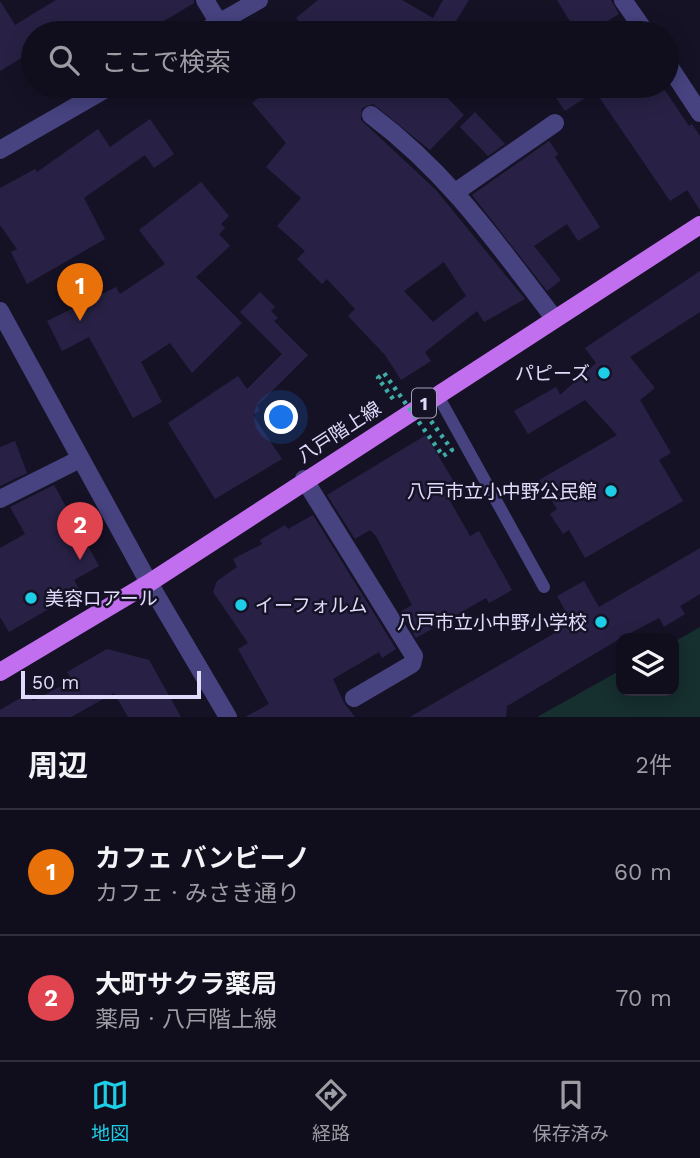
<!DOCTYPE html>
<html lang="ja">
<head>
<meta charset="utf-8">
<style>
	:root { --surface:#100e1c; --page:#1e1c29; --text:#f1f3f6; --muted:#9c9ca3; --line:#302e3b; --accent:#1dcee6 }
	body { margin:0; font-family:"Work Sans","Noto Sans JP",sans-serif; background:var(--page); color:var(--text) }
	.controls { position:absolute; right:21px; bottom:21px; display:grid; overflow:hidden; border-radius:14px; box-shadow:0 4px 18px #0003 }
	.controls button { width:63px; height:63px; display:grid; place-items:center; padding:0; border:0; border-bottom:2px solid var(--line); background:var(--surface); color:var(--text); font:35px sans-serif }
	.scale { position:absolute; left:21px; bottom:18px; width:180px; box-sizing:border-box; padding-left:7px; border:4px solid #e0dbfb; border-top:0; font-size:19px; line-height:24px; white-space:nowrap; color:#e0dbfb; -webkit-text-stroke:5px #161226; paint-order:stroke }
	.you { position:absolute; left:282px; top:418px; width:24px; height:24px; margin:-18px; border:5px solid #fff; border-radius:50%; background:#1a73e8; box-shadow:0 0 0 10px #1a73e833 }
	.badge { display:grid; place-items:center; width:46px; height:46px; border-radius:50%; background:var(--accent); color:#fff; font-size:23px; font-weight:700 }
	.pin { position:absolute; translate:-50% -58px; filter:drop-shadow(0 2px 4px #0008) }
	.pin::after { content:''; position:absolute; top:37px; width:24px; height:21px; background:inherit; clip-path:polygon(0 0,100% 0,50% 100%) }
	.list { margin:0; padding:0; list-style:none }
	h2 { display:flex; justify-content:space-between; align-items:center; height:91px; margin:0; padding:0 28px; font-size:30px }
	h2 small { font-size:23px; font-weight:400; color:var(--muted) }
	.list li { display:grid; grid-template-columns:46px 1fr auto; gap:21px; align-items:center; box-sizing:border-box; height:126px; padding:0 28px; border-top:2px solid var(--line) }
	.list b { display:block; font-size:26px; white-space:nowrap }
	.list p { margin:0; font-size:23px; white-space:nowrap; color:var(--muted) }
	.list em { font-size:23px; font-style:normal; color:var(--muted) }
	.icon { flex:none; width:38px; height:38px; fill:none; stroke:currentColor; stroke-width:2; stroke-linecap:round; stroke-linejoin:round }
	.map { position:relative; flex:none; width:700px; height:717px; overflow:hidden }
	.search { position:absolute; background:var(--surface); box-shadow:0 4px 18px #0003; left:21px; right:21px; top:21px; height:77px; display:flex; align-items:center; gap:18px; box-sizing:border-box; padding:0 24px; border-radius:38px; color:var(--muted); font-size:26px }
	.sheet { height:343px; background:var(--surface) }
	nav { display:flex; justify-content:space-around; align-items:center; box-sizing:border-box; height:98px; border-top:2px solid var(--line); background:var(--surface); font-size:19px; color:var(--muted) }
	nav a { display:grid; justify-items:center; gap:4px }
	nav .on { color:var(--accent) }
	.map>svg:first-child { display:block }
</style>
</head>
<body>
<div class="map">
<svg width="700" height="717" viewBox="0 0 700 717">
	<rect width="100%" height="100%" fill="#161226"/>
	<path fill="#162f2f" d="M700 627V717H537L621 670V691H674V642Z"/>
	<g fill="#282145" fill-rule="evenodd">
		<path d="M56 0H194V3L144 33H33V51L0 71V1L15 25Z"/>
		<path d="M318 0H402L433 18 443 0H469L456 21 473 33H288L300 23 296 18Z"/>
		<path d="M557 0H611L619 14 604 23 610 33H577Z"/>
		<path d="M273 86H436L464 115 430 150 373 104 362 108 361 120 436 190 525 299 484 322 477 311 425 352 431 361 401 380 385 355 348 316 355 309 327 279 322 284 297 259 305 251 277 226 301 198 266 167 286 143 252 103ZM444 262 466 296 433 322 404 291Z"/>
		<path d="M548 86H623L628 93 639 86H662L689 126 692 124 700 136V210L687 190 670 201 595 91 565 111Z"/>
		<path d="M475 112 505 144 488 156 460 127Z"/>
		<path d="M150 119 174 154 154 168 145 155 84 198 105 239 27 284 11 252 17 249 0 225V188L35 169 37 172 98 129 110 147Z"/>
		<path d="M549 141 558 154 555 157 600 227 578 241 567 224 534 246 561 280 547 291 472 195Z"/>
		<path d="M201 182 229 216 221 224 225 228 219 234 230 246 196 277 242 323 192 373 170 343 141 362 162 402 133 418 89 337 62 351 47 321 116 287 120 294 165 264 139 230Z"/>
		<path d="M700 271V312L630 357 655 388 640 400 671 453 659 460 683 501 585 558 569 530 563 534 550 514 557 509 539 480 617 435 585 400 528 434 514 411 556 387 560 395 596 363 585 348Z"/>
		<path d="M260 292 275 307 271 311 278 318 274 321 308 355 257 406 260 410 253 415 282 459 215 499 168 423 238 376 247 389 282 354 240 312Z"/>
		<path d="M426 435 457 487 446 494 470 536 479 531 512 590 489 603 486 598 416 638 400 612 412 605 376 536 370 530 355 539 327 495Z"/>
		<path d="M15 441 27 473 0 486V447Z"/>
		<path d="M54 485 99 566 74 580 80 591 9 632 0 617V548L25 534 10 507Z"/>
		<path d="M313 515 396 649 382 658 379 652 333 679 344 703 355 717H245L269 704 238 649 248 643 213 592 217 581 237 567 233 559 262 544 260 540 285 525 288 529Z"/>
		<path d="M700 548V594L680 606 685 614 664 627 659 618 621 638 507 706 506 717H410L572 623 557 596 584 581 599 607Z"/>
		<path d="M107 649 149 660 181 717H128L114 693 71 717H0V710L29 693 33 701 72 680 67 672Z"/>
	</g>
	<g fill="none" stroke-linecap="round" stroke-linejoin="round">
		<path stroke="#464380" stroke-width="12" d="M437 394 544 587"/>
		<g stroke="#464380" stroke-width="18">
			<path d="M205 0 219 23"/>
			<path d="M623 0 646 33"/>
			<path d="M201 33 259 0"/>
			<path d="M667 63 700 113"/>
			<path d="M371 115C449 174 495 241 554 318"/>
			<path d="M0 150 111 86"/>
			<path d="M457 191 555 123"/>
			<path d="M304 479 414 656 412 664 354 698"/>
			<path d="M0 499 80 459"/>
		</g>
		<path stroke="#464380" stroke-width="18" d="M0 311 149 583 228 717"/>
		<path stroke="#c16fef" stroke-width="18" d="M0 672 149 583 700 225"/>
		<path stroke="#3eada8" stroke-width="4.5" stroke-dasharray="3.5 5" stroke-linecap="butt" d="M393 399 378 378 384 373 443 456 452 450 431 421"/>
	</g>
	<g fill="#1dcee6" stroke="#161226" stroke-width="2.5">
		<circle cx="604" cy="373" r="7"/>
		<circle cx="611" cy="491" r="7"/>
		<circle cx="31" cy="598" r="7"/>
		<circle cx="241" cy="605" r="7"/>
		<circle cx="601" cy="622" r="7"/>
	</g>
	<g text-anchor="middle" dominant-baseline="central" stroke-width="5" stroke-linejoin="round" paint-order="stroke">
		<rect fill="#161226" stroke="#a39fbb" stroke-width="2" x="412" y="388.5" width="24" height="29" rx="5"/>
		<g font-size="18" font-weight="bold" fill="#e0dbfb">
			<text x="424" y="403">1</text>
		</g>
		<g font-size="19" fill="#e0dbfb" stroke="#161226" text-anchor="end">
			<text x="590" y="373">パピーズ</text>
			<text x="597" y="491">八戸市立小中野公民館</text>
			<text x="45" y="598" text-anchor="start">美容ロアール</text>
			<text x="255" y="605" text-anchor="start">イーフォルム</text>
			<text x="587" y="622">八戸市立小中野小学校</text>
		</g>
		<g font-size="19" fill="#e0dbfb" stroke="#161226">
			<text transform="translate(339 432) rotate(-33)">八戸階上線</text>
		</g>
	</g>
</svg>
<div class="controls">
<button><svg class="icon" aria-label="layers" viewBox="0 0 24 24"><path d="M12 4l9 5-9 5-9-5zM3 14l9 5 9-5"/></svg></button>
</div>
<div class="scale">50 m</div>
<div class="you"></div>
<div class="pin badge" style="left:80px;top:321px;background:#e8710a">1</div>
<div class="pin badge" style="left:80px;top:560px;background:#e0444e">2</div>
<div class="search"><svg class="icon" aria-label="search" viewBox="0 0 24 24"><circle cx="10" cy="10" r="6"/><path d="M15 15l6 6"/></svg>ここで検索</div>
</div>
<section class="sheet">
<h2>周辺<small>2件</small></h2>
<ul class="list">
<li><span class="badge" style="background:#e8710a">1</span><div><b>カフェ バンビーノ</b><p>カフェ · みさき通り</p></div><em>60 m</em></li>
<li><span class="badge" style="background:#e0444e">2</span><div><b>大町サクラ薬局</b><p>薬局 · 八戸階上線</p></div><em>70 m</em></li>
</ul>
</section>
<nav>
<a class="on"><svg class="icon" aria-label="map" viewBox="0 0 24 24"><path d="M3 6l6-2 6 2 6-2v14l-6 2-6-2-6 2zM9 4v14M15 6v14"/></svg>地図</a>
<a><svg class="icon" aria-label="directions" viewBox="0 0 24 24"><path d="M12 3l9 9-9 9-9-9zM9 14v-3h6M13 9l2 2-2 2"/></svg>経路</a>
<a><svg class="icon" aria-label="saved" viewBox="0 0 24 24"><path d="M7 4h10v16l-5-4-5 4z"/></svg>保存済み</a>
</nav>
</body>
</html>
